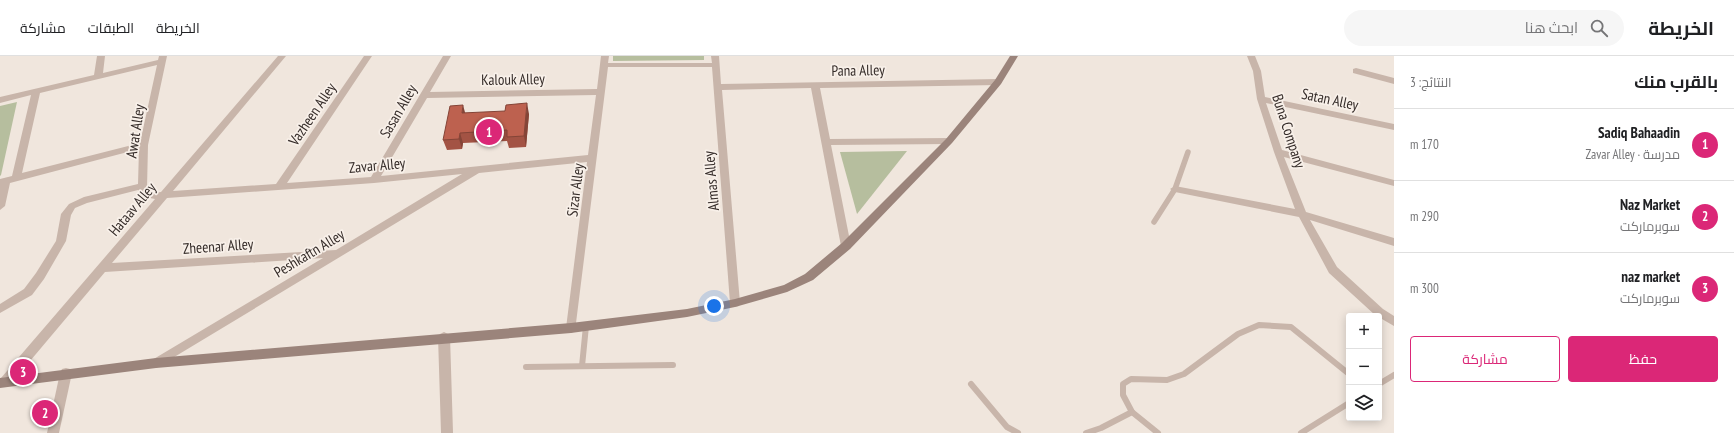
<!DOCTYPE html>
<html lang="ar">
<head>
<meta charset="utf-8">
<style>
	:root { --surface:#fff; --page:#f6f6f6; --text:#202124; --muted:#757577; --line:#e0e0e0; --accent:#db2777 }
	body { margin:0; font-family:"PT Sans Narrow",Cairo,sans-serif; background:var(--page); color:var(--text); direction:rtl }
	.controls { position:absolute; right:12px; bottom:12px; display:grid; overflow:hidden; border-radius:4px; box-shadow:0 2px 10px #0003 }
	.controls button { width:36px; height:36px; display:grid; place-items:center; padding:0; border:0; border-bottom:1px solid var(--line); background:var(--surface); color:var(--text); font:20px sans-serif }
	.you { position:absolute; left:714px; top:250px; width:14px; height:14px; margin:-10px; border:3px solid #fff; border-radius:50%; background:#1a73e8; box-shadow:0 0 0 6px #1a73e833 }
	.badge { display:grid; place-items:center; width:26px; height:26px; border-radius:50%; background:var(--accent); color:#fff; font-size:13px; font-weight:700 }
	.pin { position:absolute; translate:-50% -50%; border:2px solid #fff; box-shadow:0 1px 4px #0006 }
	.list { margin:0; padding:0; list-style:none }
	h2 { display:flex; justify-content:space-between; align-items:center; height:52px; margin:0; padding:0 16px; font-size:17px }
	h2 small { font-size:13px; font-weight:400; color:var(--muted) }
	.list li { display:grid; grid-template-columns:26px 1fr auto; gap:12px; align-items:center; box-sizing:border-box; height:72px; padding:0 16px; border-top:1px solid var(--line) }
	.list b { display:block; font-size:15px; white-space:nowrap }
	.list p { margin:0; font-size:13px; white-space:nowrap; color:var(--muted) }
	.list em { font-size:13px; font-style:normal; color:var(--muted) }
	.actions { display:flex; gap:8px; padding:12px 16px }
	.actions a { flex:1; padding:9px 0; border:1px solid var(--accent); border-radius:4px; text-align:center; font-size:14px; color:var(--accent) }
	.actions .main { background:var(--accent); color:#fff }
	.icon { flex:none; width:22px; height:22px; fill:none; stroke:currentColor; stroke-width:2; stroke-linecap:round; stroke-linejoin:round }
	.map { position:relative; flex:none; width:1394px; height:377px; overflow:hidden; direction:ltr }
	header { display:flex; align-items:center; gap:24px; box-sizing:border-box; height:56px; padding:0 20px; background:var(--surface); border-bottom:1px solid var(--line) }
	header strong { font-size:19px }
	nav { display:flex; gap:22px; margin-inline-start:auto; font-size:14px }
	.search { width:280px; height:36px; background:var(--page); display:flex; align-items:center; gap:10px; box-sizing:border-box; padding:0 14px; border-radius:22px; color:var(--muted); font-size:15px }
	main { display:flex }
	aside { flex:1; background:var(--surface) }
	.map>svg:first-child { display:block }
</style>
</head>
<body>
<header>
<strong>الخريطة</strong>
<div class="search"><svg class="icon" aria-label="search" viewBox="0 0 24 24"><circle cx="10" cy="10" r="6"/><path d="M15 15l6 6"/></svg>ابحث هنا</div>
<nav><a>الخريطة</a><a>الطبقات</a><a>مشاركة</a></nav>
</header>
<main>
<aside>
<h2>بالقرب منك<small>النتائج: 3</small></h2>
<ul class="list">
<li><span class="badge">1</span><div><b>Sadiq Bahaadin</b><p>مدرسة · Zavar Alley</p></div><em>170 m</em></li>
<li><span class="badge">2</span><div><b>Naz Market</b><p>سوبرماركت</p></div><em>290 m</em></li>
<li><span class="badge">3</span><div><b>naz market</b><p>سوبرماركت</p></div><em>300 m</em></li>
</ul>
<div class="actions"><a class="main">حفظ</a><a>مشاركة</a></div>
</aside>
<div class="map">
<svg width="1394" height="377" viewBox="0 0 1394 377">
	<rect width="100%" height="100%" fill="#f0e6dd"/>
	<g fill="#b6be9e">
		<path d="M613 0H704V4L613 5Z"/>
		<path d="M17 46 1 119 0 120V50Z"/>
		<path d="M907 95 857 158 840 96Z"/>
	</g>
	<g fill="none" stroke-linecap="round" stroke-linejoin="round">
		<path stroke="#c8b5aa" stroke-width="5.5" d="M1154 166 1175 133 1188 96"/>
		<g stroke="#c8b5aa" stroke-width="6">
			<path d="M582 310 586 270"/>
			<path d="M526 311 673 309"/>
			<path d="M971 328 1007 371 1018 377"/>
			<path d="M1379 328 1394 319"/>
			<path d="M1132 356 1123 339V328L1131 323 1167 324 1184 318 1238 278 1259 269 1291 271 1349 318"/>
			<path d="M1086 377 1101 372 1132 356 1158 377"/>
			<path d="M1301 377 1349 347"/>
		</g>
		<g fill="#c8b5aa" fill-rule="evenodd">
			<path d="M97 0H105L103 17 158 4 159 0H167L148 89 147 132 152 137 161 136 278 0H286L173 135 276 128 364 0H372L287 127 371 121 443 0H451L430 36 597 33 601 0H609L608 7H712L711 0H719L721 28 998 23 1002 26 998 29 820 32 830 83 949 82 953 85 949 88 831 89 851 190 850 193H842L841 190 811 32 722 34 740 247 739 250 735 251 731 250 730 247 712 11H608L575 275 571 277 567 275 566 272 587 106 479 117 156 312 152 310 150 307 152 304 323 202 105 216 9 330 5 331 1 330V322L155 143 145 141 138 134 87 147 75 152 71 159 66 185 44 223 32 239 0 257V248L24 233 36 217 56 185 61 158 69 148 84 141 138 128 139 93 10 127 5 150 0 154V123L12 120 31 39 0 47V41L94 19ZM157 9 140 87 22 117 40 37ZM596 39 588 99 381 120 427 42ZM462 118 336 194 112 207 167 142 374 127Z"/>
			<path d="M1247 0H1255L1261 15 1265 41 1394 68V74L1266 47 1282 94 1394 124V130L1284 101 1306 156 1394 182V190L1310 164 1337 211 1383 253 1394 260V270L1375 259 1329 217 1299 161 1175 136 1170 133 1175 130 1295 153 1274 96 1257 43 1253 15Z"/>
			<path d="M1356 12 1394 22V28L1353 17V13Z"/>
			<path d="M444 276 448 278 450 281 453 377H441L438 281 440 278Z"/>
			<path d="M66 312 70 313 72 317 59 377H47L60 317 62 313Z"/>
		</g>
		<path fill="#9b847b" fill-rule="evenodd" d="M1010 0H1018L1001 28 952 87 850 193 813 224 787 236 735 251 687 261 571 277 156 312 0 332V322L156 302 571 267 687 253 735 243 784 229 805 218 842 187 946 83 995 24Z"/>
	</g>
	<path fill="#a35344" d="M466 57 529 58 526 91 509 92 507 85 463 87 462 93 447 94 443 84Z"/>
	<g fill="#844437">
		<path d="M527 47 529 58 526 91 524 80Z"/>
		<path d="M463 49 466 60 462 57Z"/>
		<path d="M460 77 463 87 462 93 459 83Z"/>
	</g>
	<path fill="#bd614f" stroke="#844437" d="M527 47 524 80 507 81V74L460 77 459 83 443 84 450 50 463 49 462 57 505 55 506 49Z"/>
	<g text-anchor="middle" dominant-baseline="central" stroke-width="3.5" stroke-linejoin="round" paint-order="stroke">
		<g font-size="15" fill="#352c29" stroke="#f8f0e9">
			<text transform="translate(858 14) rotate(-1)">Pana Alley</text>
			<text transform="translate(513 23) rotate(-1)">Kalouk Alley</text>
			<text transform="translate(1330 43) rotate(12)">Satan Alley</text>
			<text transform="translate(398 55) rotate(-60)">Sasan Alley</text>
			<text transform="translate(312 58) rotate(-56)">Vazheen Alley</text>
			<text transform="translate(135 75) rotate(-81)">Awat Alley</text>
			<text transform="translate(1289 75) rotate(72)">Buna Company</text>
			<text transform="translate(377 109) rotate(-5)">Zavar Alley</text>
			<text transform="translate(711 125) rotate(-95)">Almas Alley</text>
			<text transform="translate(575 134) rotate(-83)">Sizar Alley</text>
			<text transform="translate(132 153) rotate(-50)">Hataav Alley</text>
			<text transform="translate(218 190) rotate(-4)">Zheenar Alley</text>
			<text transform="translate(309 197) rotate(-31)">Peshkaftn Alley</text>
		</g>
	</g>
</svg>
<div class="controls">
<button>+</button>
<button>−</button>
<button><svg class="icon" aria-label="layers" viewBox="0 0 24 24"><path d="M12 4l9 5-9 5-9-5zM3 14l9 5 9-5"/></svg></button>
</div>
<div class="you"></div>
<div class="pin badge" style="left:489px;top:76px">1</div>
<div class="pin badge" style="left:45px;top:357px">2</div>
<div class="pin badge" style="left:23px;top:316px">3</div>
</div>
</main>
</body>
</html>
